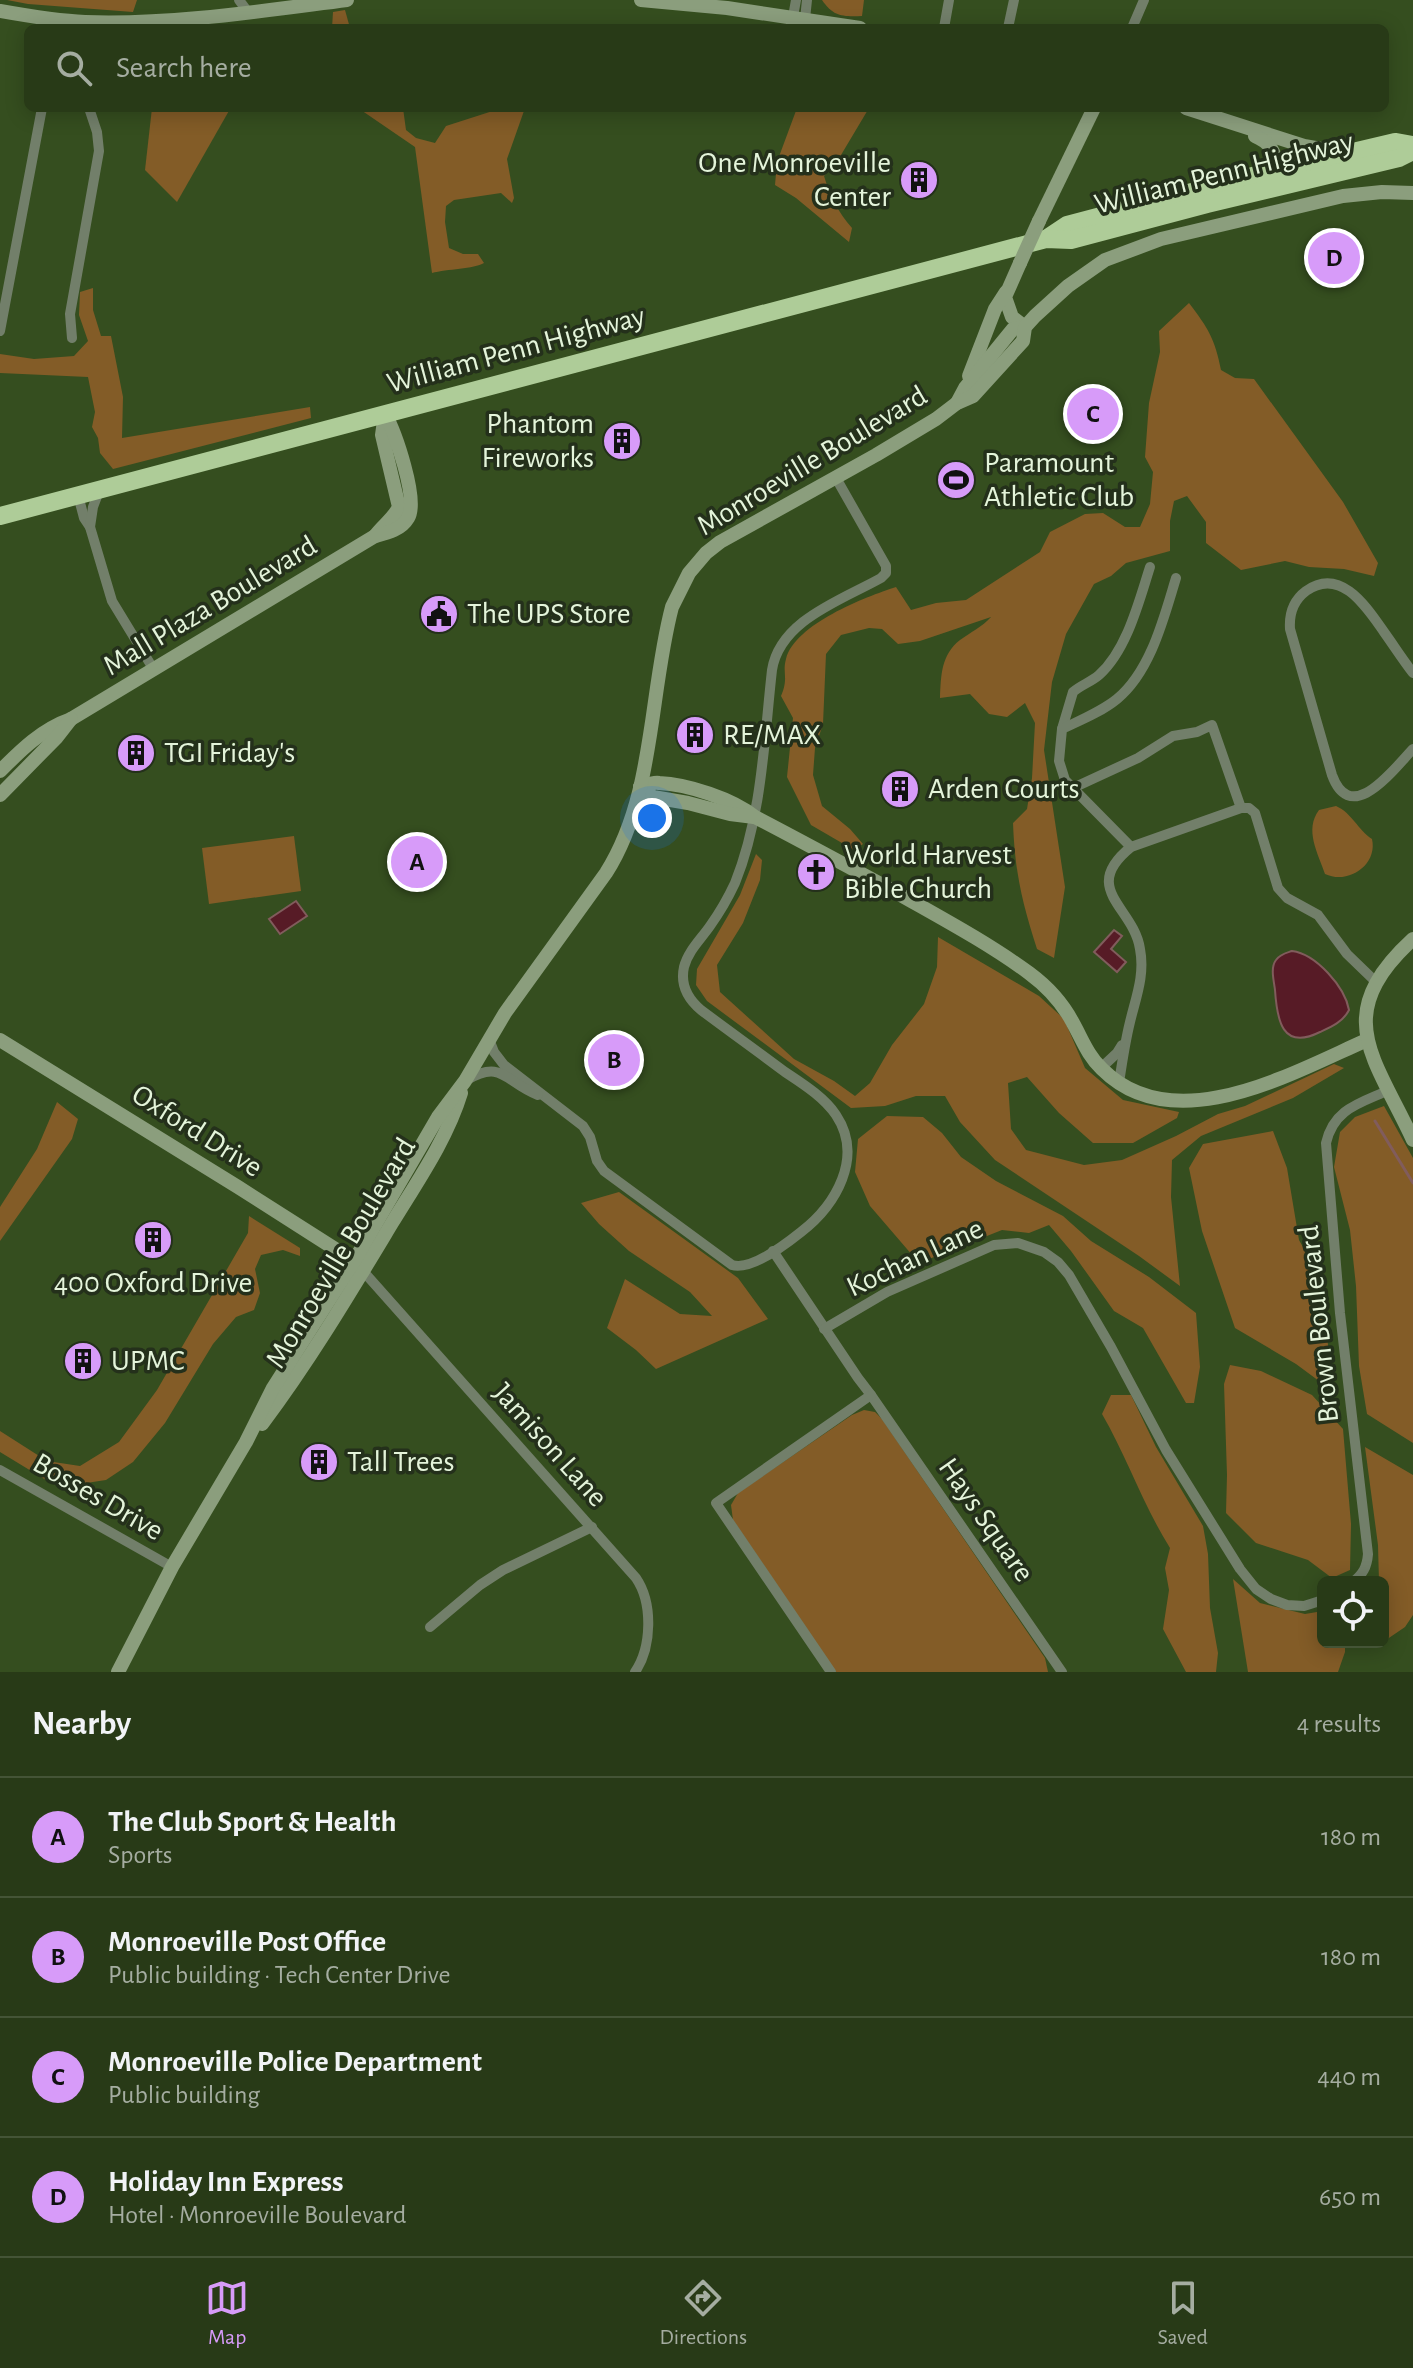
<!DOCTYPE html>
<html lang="en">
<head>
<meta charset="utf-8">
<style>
	:root { --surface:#283a17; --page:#304120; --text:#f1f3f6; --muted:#a5ada1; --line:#445436; --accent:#d79bf9 }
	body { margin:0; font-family:"Alegreya Sans",sans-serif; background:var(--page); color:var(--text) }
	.controls { position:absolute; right:24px; bottom:24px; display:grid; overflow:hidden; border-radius:12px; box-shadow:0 4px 20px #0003 }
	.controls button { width:72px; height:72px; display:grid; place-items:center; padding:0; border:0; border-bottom:2px solid var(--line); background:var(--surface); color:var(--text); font:40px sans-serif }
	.you { position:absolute; left:652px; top:818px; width:28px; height:28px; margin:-20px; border:6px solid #fff; border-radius:50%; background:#1a73e8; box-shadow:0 0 0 12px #1a73e833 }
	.badge { display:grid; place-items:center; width:52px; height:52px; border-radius:50%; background:var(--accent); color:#111; font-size:26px; font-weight:700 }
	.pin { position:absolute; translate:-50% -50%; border:4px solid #fff; box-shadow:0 2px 8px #0006 }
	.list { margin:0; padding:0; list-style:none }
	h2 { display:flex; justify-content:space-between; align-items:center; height:104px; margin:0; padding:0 32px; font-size:34px }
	h2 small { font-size:26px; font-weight:400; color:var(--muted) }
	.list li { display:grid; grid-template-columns:52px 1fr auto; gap:24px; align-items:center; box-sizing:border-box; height:120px; padding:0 32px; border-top:2px solid var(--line) }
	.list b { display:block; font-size:30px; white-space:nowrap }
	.list p { margin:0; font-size:26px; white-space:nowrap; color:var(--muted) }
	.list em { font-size:26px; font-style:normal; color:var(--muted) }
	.icon { flex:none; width:44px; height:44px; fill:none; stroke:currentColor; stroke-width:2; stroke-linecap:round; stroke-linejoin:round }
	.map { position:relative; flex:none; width:1413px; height:1672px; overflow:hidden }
	.search { position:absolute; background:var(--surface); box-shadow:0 4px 20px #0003; left:24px; right:24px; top:24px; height:88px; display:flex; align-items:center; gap:20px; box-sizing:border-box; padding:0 28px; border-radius:12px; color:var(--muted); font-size:30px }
	.sheet { height:584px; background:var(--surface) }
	nav { display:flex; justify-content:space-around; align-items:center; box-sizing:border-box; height:112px; border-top:2px solid var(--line); background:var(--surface); font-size:22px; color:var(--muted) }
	nav a { display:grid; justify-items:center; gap:4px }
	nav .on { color:var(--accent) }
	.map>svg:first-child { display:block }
</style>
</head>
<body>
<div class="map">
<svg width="1413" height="1672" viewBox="0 0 1413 1672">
	<rect width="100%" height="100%" fill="#354e1f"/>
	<g fill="#835c27">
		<path d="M7 0H137L133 12 28 4Z"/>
		<path d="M822 0H864L862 16C842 17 833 16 822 0Z"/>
		<path d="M345 10 350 28H332L333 12Z"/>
		<path d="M152 108 230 109 177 202 145 170Z"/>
		<path d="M358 108H403L406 130 416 138 435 143 446 126 502 108H525L507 159 514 198 512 203 501 193 454 200 446 206 445 222 449 248 463 254H478L484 263C474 269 447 269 432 273L415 147Z"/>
		<path d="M797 108H869L841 155 824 176C830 196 838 212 852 228L849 242 796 198 775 185 777 162Z"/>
		<path d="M93 288V310L101 336H111L123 397 122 438 310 407 311 418 113 469 100 453 98 438 92 427 95 412 88 377 0 373V354L34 359 74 356 88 341 79 315 80 292Z"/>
		<path d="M1189 303C1208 328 1215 339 1221 370L1235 378 1254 379 1343 502 1378 563 1374 576 1344 569 1309 567 1285 561 1241 570 1206 543V522L1187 496 1174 501 1170 521V551L1126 563 1111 576 1094 584 1066 634 1052 682 1044 750 1065 887 1054 958 1037 949C1022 902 1015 873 1013 823L1027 809 1032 778 1035 723 1025 703 1007 717 989 714 970 694 940 698C941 675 941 655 960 640 971 632 982 627 991 617L920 641 898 644 882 629 869 628 841 635 826 654 823 724 815 748 813 775 822 806 850 829 863 844 854 850 811 825 787 777 793 718 781 696C789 678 782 673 786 659 795 624 865 597 896 587L911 610 936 603 966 600 1040 552 1050 532 1085 514 1103 513 1125 527H1140L1150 504 1153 472 1145 457 1149 403 1160 352 1159 331Z"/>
		<path d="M1336 806C1352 813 1358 830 1372 839 1378 865 1348 885 1325 874 1318 853 1304 830 1319 810Z"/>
		<path d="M294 836 301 891 209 904 202 848Z"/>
		<path d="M756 854 762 860 760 880 743 923 717 965 720 992 794 1059 834 1081 855 1096 870 1083 892 1045 924 1004 937 967 938 937 1039 996 1064 1019 1085 1068 1123 1100 1179 1112 1177 1118 1133 1143H1093L1059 1113 1027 1077 1008 1083 1011 1129 1026 1150 1084 1165 1122 1160 1176 1136 1218 1114 1245 1106 1334 1064 1344 1068 1293 1098 1201 1136 1172 1160 1171 1197 1180 1286 1139 1256 995 1160 960 1122 945 1096H916L885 1106 851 1108 707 1001 696 985 697 969 740 895Z"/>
		<path d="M57 1102 78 1119 72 1139 0 1241V1207L37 1149Z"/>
		<path d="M1384 1106 1413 1158V1443L1367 1414 1359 1366 1356 1286 1350 1230 1334 1167 1340 1132 1355 1117Z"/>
		<path d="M887 1116 923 1117 942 1133 961 1157 996 1181 1063 1216 1091 1241 1149 1277 1196 1313 1200 1367 1194 1403H1186L1143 1328 1114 1311 1071 1251 1049 1225 1029 1233 1002 1230 919 1263 870 1206 855 1172 858 1139Z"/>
		<path d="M1273 1131 1287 1168 1299 1240 1314 1267 1323 1307 1332 1375 1319 1381 1296 1364 1235 1328 1202 1231 1189 1168 1203 1144Z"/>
		<path d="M619 1192 738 1278 768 1319 656 1369 636 1350 607 1328 625 1279 680 1314 712 1316 690 1292 629 1251 599 1224 581 1203Z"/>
		<path d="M249 1216 300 1248V1256L283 1250 261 1255 255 1269 260 1293 254 1310 236 1317 213 1344 165 1423 133 1462 106 1480 73 1485 46 1480 0 1452V1431L47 1461 80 1466 119 1442 157 1390 248 1233Z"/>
		<path d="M1230 1365 1261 1371 1312 1395 1343 1429 1351 1524 1350 1570 1332 1578 1308 1560 1256 1543 1226 1513 1227 1475 1224 1384Z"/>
		<path d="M1111 1395H1131L1156 1447 1203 1526 1208 1554 1210 1608 1218 1653 1216 1672H1186L1163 1629 1169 1590 1165 1568 1170 1548C1143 1505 1127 1457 1102 1414Z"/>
		<path d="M864 1410 875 1412 882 1419 1045 1658 1048 1672H836L733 1520 731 1505 738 1493 852 1415Z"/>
		<path d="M1365 1447 1413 1475V1615L1405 1627 1383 1642V1582H1379L1378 1545Z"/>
		<path d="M1233 1579 1260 1603 1305 1614 1323 1611V1642H1345V1652L1338 1672H1248Z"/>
	</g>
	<g fill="#571b26" stroke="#815c5c" stroke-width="2">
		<path d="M296 901 307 916 280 934 269 919Z"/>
		<path d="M1114 930 1122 936 1111 949 1126 962 1117 972 1094 952Z"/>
		<path d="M1292 951C1316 954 1345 987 1349 1010 1343 1022 1331 1027 1320 1032 1282 1051 1277 1020 1275 990 1274 981 1270 968 1276 960 1280 954 1286 953 1292 951Z"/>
	</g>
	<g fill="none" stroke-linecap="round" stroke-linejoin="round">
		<path stroke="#815c5c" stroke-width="3" d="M1375 1121 1413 1183"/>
		<g stroke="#727f6a" stroke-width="10">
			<path d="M239 0 248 12"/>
			<path d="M793 17 796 0"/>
			<path d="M805 19 807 0"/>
			<path d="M944 28 949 0"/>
			<path d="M1008 28 1014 0"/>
			<path d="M1132 28 1144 0"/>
			<path d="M0 331 42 108"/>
			<path d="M72 338 70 314 99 151 97 132 89 108"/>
			<path d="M78 495 84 518 90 527 112 601 154 670"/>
			<path d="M90 527 93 507 99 491"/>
			<path d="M1413 673C1403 660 1394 646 1384 632 1367 608 1341 566 1306 591 1294 600 1289 614 1290 629L1332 775C1351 827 1393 770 1413 749"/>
			<path d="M1062 729 1073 692C1081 685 1091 682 1099 675 1127 650 1139 601 1150 567"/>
			<path d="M1073 788 1138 758 1173 736 1197 732 1212 725 1241 808"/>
			<path d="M1241 808H1249L1255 813 1278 888 1287 898 1318 915 1347 954 1376 982"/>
			<path d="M1131 847 1065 780 1059 761 1062 729C1081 720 1101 712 1117 699 1151 671 1164 617 1176 578"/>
			<path d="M489 1039 494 1052 504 1065 583 1126 590 1137 597 1161 604 1171 732 1265C751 1271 786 1244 801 1232 836 1205 864 1157 836 1115 824 1097 803 1084 785 1072 757 1051 729 1031 701 1010 688 999 680 985 684 967 688 951 701 939 710 926 720 912 728 898 735 883 762 816 764 741 772 670 780 620 842 600 881 578L886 573V566L836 478"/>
			<path d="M1101 1068 1117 1053 1122 1045"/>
			<path d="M467 1080C502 1059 505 1082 538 1095"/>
			<path d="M1119 1083C1122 1063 1125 1042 1130 1022 1136 997 1145 975 1140 949 1134 907 1079 889 1131 847L1241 808"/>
			<path d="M773 1251 858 1378 871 1395 1062 1672"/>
			<path d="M363 1271 636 1578C653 1603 652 1647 635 1672"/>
			<path d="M824 1329 887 1292 994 1245 1018 1243 1044 1252 1058 1262 1069 1275 1111 1347 1166 1450 1240 1569 1256 1589 1271 1599 1287 1605 1304 1606 1323 1600"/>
			<path d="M0 1470 172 1567"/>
			<path d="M1353 1582C1363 1574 1367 1567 1368 1554L1340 1313 1326 1143C1334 1108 1361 1103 1389 1090"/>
			<path d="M430 1627 480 1585 503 1570 592 1527"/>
			<path d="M831 1672 716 1503 871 1395"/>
		</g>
		<g stroke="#8b9e7d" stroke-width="14">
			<path d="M641 0 727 8 860 28"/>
			<path d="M0 11C28 16 56 21 85 22 172 25 261 11 347 0"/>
			<path d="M1186 108 1304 146 1339 152"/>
			<path d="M1255 136C1278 146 1272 158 1283 176"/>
			<path d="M1039 221 1094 108"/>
			<path d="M1020 263 1005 297 1012 317 1025 327"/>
			<path d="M969 376 995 309 1006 292"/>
			<path d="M957 403 965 388 1013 329 1025 327"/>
			<path d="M375 536C382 526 394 518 399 507L382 435 385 414"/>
			<path d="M0 771C21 750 42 729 71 719L375 536C387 533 401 530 408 518 419 500 395 432 385 414"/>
			<path d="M640 787C646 785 653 782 659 783 687 784 733 799 755 817 803 842 851 868 899 894 943 919 988 943 1029 973 1048 987 1062 1002 1073 1023 1082 1039 1088 1056 1102 1069 1174 1141 1292 1073 1367 1040"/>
			<path d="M640 787 653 797 688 803 730 814 754 817"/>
			<path d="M0 795 57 737 71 719"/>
			<path d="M1413 939C1330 1015 1374 1056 1413 1140"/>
			<path d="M0 1040 238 1187 354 1261 363 1271"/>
			<path d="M262 1424C310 1360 351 1291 392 1223 417 1182 447 1139 461 1093"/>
			<path d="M118 1672 172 1567 246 1442 273 1388 354 1261 438 1117 465 1081 505 1013 606 873C655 796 649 694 672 607L689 573 706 553 720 542 876 455 936 419 957 403 973 396 1023 341 1025 327 1035 316 1068 286 1105 260 1161 239 1343 196 1382 192 1413 193"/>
		</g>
		<g stroke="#aecc98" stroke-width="18">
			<path d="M1046 239 1067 225 1264 173 1395 142 1413 145"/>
			<path d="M0 516 1046 239 1071 240 1207 204 1399 158 1413 151"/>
		</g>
		<path stroke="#8b9e7d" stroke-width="14" d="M1020 263 1039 221"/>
	</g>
	<defs>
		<g id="building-disc" transform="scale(2)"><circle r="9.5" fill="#d79bf9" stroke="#24301b"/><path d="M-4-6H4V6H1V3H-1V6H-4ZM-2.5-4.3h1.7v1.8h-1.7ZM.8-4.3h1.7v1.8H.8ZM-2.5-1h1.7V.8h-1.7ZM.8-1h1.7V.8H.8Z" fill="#111"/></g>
		<g id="stadium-disc" transform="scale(2)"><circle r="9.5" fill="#d79bf9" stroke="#24301b"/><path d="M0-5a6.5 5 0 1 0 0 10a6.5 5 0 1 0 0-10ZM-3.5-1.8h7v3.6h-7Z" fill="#111"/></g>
		<g id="civic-disc" transform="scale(2)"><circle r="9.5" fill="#d79bf9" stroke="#24301b"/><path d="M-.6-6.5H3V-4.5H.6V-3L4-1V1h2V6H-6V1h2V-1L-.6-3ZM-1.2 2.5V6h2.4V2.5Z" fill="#111"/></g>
		<g id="church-disc" transform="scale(2)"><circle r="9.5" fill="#d79bf9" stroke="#24301b"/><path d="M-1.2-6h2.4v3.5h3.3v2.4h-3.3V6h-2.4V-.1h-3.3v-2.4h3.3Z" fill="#111"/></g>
	</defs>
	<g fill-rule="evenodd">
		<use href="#building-disc" x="919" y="180"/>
		<use href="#building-disc" x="622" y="441"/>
		<use href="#stadium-disc" x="956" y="480"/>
		<use href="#civic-disc" x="439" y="614"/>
		<use href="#building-disc" x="695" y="735"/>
		<use href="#building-disc" x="136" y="753"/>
		<use href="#building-disc" x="900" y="789"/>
		<use href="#church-disc" x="816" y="872"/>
		<use href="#building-disc" x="153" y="1240"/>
		<use href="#building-disc" x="83" y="1361"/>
		<use href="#building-disc" x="319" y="1462"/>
	</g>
	<g text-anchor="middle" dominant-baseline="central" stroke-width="7" stroke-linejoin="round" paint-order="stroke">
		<g font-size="30" fill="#e4f4da" stroke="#24301b" text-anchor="start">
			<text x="891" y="163" text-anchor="end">One Monroeville<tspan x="891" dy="34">Center</tspan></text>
			<text x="594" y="424" text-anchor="end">Phantom<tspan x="594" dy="34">Fireworks</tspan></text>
			<text x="984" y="463">Paramount<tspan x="984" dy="34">Athletic Club</tspan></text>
			<text x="467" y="614">The UPS Store</text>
			<text x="723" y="735">RE/MAX</text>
			<text x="164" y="753">TGI Friday's</text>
			<text x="928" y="789">Arden Courts</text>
			<text x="844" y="855">World Harvest<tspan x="844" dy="34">Bible Church</tspan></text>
			<text x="153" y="1283" text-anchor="middle">400 Oxford Drive</text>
			<text x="111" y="1361">UPMC</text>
			<text x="347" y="1462">Tall Trees</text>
		</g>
		<g font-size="30" fill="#e4f4da" stroke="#24301b">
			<text transform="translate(1224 173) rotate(-14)">William Penn Highway</text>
			<text transform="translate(516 350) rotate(-15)">William Penn Highway</text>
			<text transform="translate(812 461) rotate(-31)">Monroeville Boulevard</text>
			<text transform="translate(210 606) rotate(-31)">Mall Plaza Boulevard</text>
			<text transform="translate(197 1131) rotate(32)">Oxford Drive</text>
			<text transform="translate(341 1253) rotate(-59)">Monroeville Boulevard</text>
			<text transform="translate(915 1258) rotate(-25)">Kochan Lane</text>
			<text transform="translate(1319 1324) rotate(-96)">Brown Boulevard</text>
			<text transform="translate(550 1445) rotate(48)">Jamison Lane</text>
			<text transform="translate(98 1497) rotate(30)">Bosses Drive</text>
			<text transform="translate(986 1520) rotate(55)">Hays Square</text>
		</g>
	</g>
</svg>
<div class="controls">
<button><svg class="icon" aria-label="locate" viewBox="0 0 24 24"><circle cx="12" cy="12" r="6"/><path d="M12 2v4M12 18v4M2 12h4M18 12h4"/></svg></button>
</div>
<div class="you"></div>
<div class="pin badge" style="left:417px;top:862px">A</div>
<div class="pin badge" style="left:614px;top:1060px">B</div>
<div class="pin badge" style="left:1093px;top:414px">C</div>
<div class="pin badge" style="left:1334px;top:258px">D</div>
<div class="search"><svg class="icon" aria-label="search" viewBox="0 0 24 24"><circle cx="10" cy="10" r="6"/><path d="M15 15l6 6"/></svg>Search here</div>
</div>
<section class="sheet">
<h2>Nearby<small>4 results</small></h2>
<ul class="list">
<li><span class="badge">A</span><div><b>The Club Sport &amp; Health</b><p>Sports</p></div><em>180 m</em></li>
<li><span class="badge">B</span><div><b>Monroeville Post Office</b><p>Public building · Tech Center Drive</p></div><em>180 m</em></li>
<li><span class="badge">C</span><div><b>Monroeville Police Department</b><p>Public building</p></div><em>440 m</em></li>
<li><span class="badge">D</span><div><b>Holiday Inn Express</b><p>Hotel · Monroeville Boulevard</p></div><em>650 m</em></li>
</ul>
</section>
<nav>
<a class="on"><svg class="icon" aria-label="map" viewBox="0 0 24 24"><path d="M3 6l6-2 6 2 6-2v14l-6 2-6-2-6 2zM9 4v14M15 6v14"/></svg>Map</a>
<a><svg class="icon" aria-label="directions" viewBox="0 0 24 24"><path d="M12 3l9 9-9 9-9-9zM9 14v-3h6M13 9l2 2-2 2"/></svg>Directions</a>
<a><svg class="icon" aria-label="saved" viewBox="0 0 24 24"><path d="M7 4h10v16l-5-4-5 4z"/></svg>Saved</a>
</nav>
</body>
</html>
